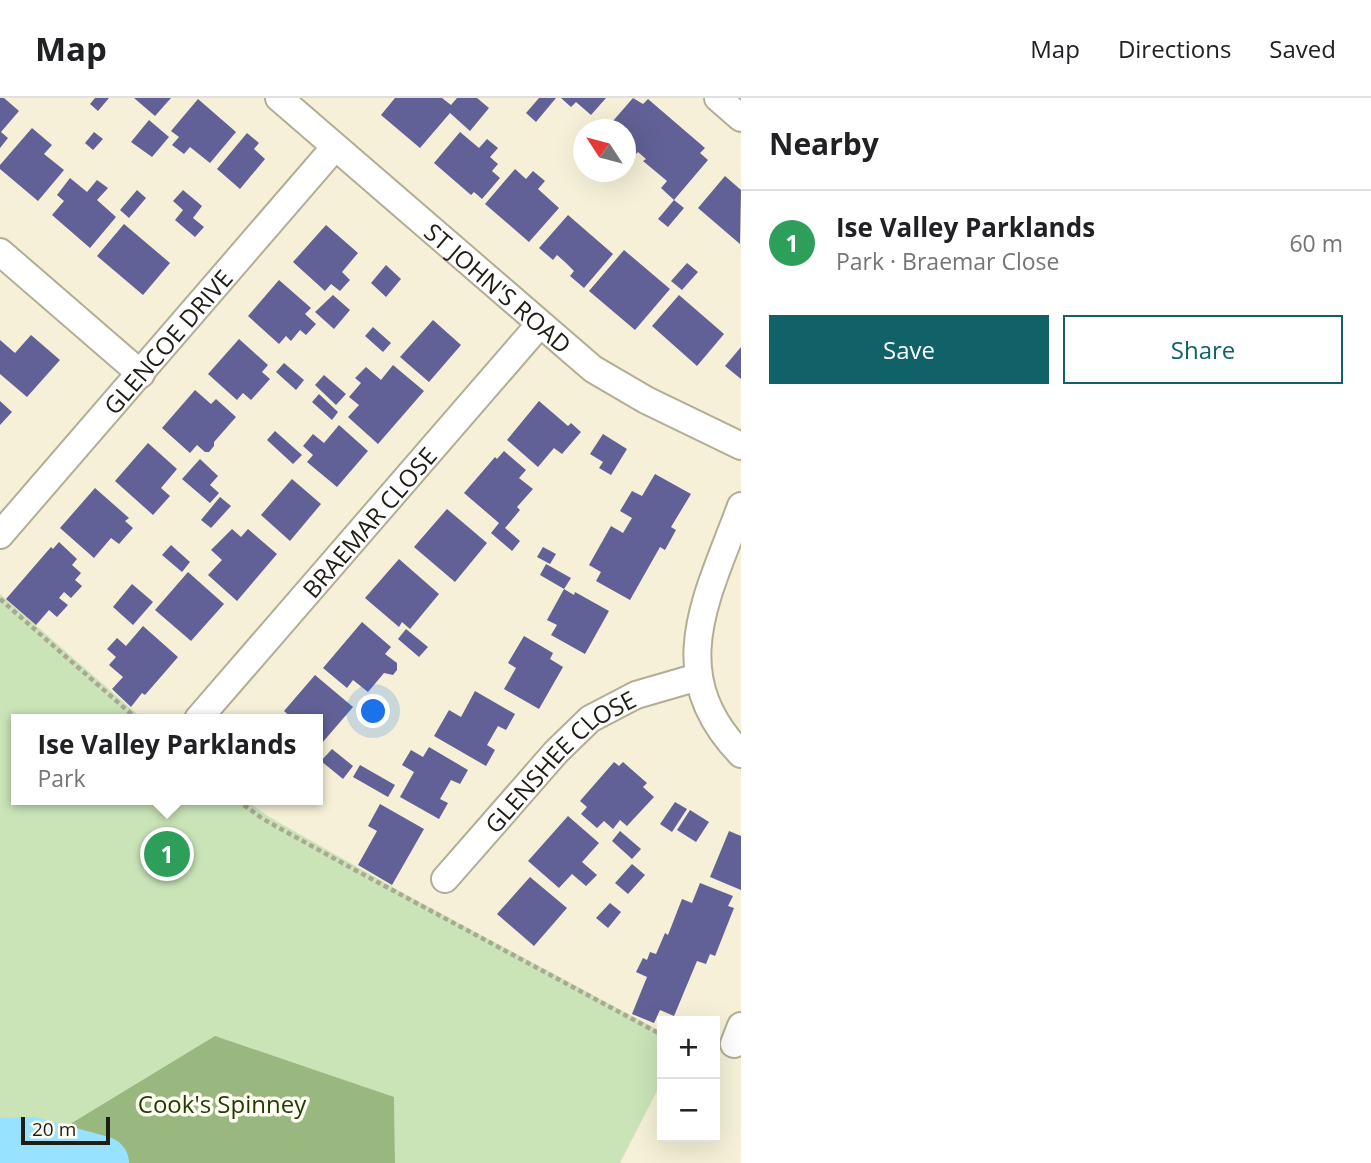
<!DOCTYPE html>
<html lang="en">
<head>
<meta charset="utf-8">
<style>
	:root { --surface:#fff; --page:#f6f6f6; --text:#202124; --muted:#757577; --line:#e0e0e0; --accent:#116169 }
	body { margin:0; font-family:"Open Sans",sans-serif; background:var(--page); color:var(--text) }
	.controls { position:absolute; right:21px; bottom:21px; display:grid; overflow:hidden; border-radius:0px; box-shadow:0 7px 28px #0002 }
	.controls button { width:63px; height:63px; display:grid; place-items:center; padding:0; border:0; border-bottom:2px solid var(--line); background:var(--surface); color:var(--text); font:35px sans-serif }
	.compass { position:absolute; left:573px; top:21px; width:63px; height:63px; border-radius:50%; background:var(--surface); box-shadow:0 7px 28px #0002; rotate:306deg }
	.scale { position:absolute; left:21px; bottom:18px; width:89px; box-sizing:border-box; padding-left:7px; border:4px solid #1e1c13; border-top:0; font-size:19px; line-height:24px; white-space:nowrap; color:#1e1c13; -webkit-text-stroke:5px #fffdf3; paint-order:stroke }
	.you { position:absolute; left:374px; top:614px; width:24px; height:24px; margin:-18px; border:5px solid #fff; border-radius:50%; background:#1a73e8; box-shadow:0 0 0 10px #1a73e833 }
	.badge { display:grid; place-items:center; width:46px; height:46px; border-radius:50%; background:var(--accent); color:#fff; font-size:23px; font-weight:700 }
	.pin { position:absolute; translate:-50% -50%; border:4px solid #fff; box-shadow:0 2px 7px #0006 }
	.popup { position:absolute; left:11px; top:616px; width:312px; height:91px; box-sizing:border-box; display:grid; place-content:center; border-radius:0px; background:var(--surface); filter:drop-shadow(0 2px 5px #0005); font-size:23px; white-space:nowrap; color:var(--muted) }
	.popup b { font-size:26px; color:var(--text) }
	.popup::after { content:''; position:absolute; left:50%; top:100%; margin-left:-14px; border:14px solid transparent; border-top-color:var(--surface) }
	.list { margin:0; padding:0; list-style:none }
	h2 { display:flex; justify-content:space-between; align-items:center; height:91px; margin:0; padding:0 28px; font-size:30px }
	h2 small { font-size:23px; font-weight:400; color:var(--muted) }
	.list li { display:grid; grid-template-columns:46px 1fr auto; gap:21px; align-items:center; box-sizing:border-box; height:105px; padding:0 28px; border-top:2px solid var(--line) }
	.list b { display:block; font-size:26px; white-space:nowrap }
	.list p { margin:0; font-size:23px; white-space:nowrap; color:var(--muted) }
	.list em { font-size:23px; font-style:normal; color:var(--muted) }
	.actions { display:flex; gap:14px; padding:21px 28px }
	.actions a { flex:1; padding:16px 0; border:2px solid var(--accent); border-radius:0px; text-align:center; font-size:24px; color:var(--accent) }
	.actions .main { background:var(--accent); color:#fff }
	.map { position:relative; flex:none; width:741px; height:1065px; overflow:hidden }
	header { display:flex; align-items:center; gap:42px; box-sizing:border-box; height:98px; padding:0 35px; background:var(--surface); border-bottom:2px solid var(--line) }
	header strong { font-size:33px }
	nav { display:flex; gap:38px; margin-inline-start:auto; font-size:24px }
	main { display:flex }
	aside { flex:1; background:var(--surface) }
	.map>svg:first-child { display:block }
</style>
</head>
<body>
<header>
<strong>Map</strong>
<nav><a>Map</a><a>Directions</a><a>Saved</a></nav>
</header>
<main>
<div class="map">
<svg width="741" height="1065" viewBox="0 0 741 1065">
	<rect width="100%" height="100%" fill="#f5f0d7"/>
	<path fill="#cae4b8" d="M0 496 143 621H17V702H246L266 717 403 795 662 934V983L620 1065H395L394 999 0 1065Z"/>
	<path fill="#99b880" d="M215 938 394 999 395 1065H6Z"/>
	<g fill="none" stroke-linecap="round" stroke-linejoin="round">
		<path stroke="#97e3ff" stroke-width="54" d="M0 1047 32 1046 102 1065"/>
	</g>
	<g fill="#616197">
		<path d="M0 0H4L19 13 1 34 8 40 0 50Z"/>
		<path d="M95 0H109L98 13 90 6Z"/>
		<path d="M134 0H171L155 18Z"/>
		<path d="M395 0H442L451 7 457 0H477L489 10 470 33 450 15 420 50 381 17Z"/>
		<path d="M539 0H556L536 24 526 15Z"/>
		<path d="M561 0H606L591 17 576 4 571 9Z"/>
		<path d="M633 0 643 6 648 1 705 50 700 55 708 62 674 102 684 110 668 129 658 121 674 102 661 90 667 83 643 63 646 61 638 54 636 56 626 48V32H593L599 25 606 31Z"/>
		<path d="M198 1 236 34 210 65 190 49 184 56 172 47 179 39 171 33Z"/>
		<path d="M149 22 169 39 152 59 131 44Z"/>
		<path d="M32 30 52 47 44 56 64 72 38 103 0 71V67Z"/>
		<path d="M94 34 103 41 93 52 85 45Z"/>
		<path d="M460 34 479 50 487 41 498 50 490 59 498 66 492 73 500 80 482 101 474 94 471 97 434 65Z"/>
		<path d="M247 35 259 45 254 51 265 61 240 91 217 71Z"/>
		<path d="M515 71 526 81 533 73 545 83 538 91 559 110 529 144 485 106Z"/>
		<path d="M725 78 741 92 740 146 698 110Z"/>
		<path d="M70 80 87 94 97 82 108 90 97 102 116 119 90 150 52 117 64 103 57 97Z"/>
		<path d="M137 92 146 100 129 120 120 112Z"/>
		<path d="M183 92 202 108 193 120 204 129 195 139 175 122 183 112 173 103Z"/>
		<path d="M568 117 613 156 584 190 570 178 574 173 566 165 557 157 553 162 539 150Z"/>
		<path d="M124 126 170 165 143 197 97 158Z"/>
		<path d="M326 127 358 155 342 174 350 182 340 193 331 186 325 193 293 164Z"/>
		<path d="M624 152 670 191 635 232 589 193Z"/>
		<path d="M687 165 698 174 682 192 671 183Z"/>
		<path d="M386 167 401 181 386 199 371 185Z"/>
		<path d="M279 182 311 210 305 216 316 226 306 237 300 232 291 243 286 238 279 246 248 218Z"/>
		<path d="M333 197 350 212 334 231 315 214Z"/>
		<path d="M679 197 724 236 697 268 652 228Z"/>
		<path d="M433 222 461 247 429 284 400 259Z"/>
		<path d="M373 229 391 245 383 254 365 238Z"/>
		<path d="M31 237 60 262 27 299 0 276V242L15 255Z"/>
		<path d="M239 241 268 267 262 274 270 281 251 302 243 295 237 302 208 276Z"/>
		<path d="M741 249V281L725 268Z"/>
		<path d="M284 265 304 282 296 292 276 274Z"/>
		<path d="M393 267 424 293 378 346 348 319 359 307 349 299 361 285 355 280 366 269 381 282Z"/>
		<path d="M324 277 346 296 336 307 315 287Z"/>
		<path d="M195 292 211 306 216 301 236 319 214 344V348L209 354H205L197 347 190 355 162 330Z"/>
		<path d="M319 296 338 314 332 322 312 304Z"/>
		<path d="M0 303 12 314 0 327Z"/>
		<path d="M539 303 568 328 571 325 581 334 562 356 554 350 538 369 507 342Z"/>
		<path d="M339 327 368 353 337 389 307 364 313 357 303 348 313 336 324 345Z"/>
		<path d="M275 333 302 357 293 366 267 342Z"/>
		<path d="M603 336 627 351 611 377 599 370 603 364 590 356Z"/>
		<path d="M148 345 177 371 161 390 170 398 153 417 115 383Z"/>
		<path d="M504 353 526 372 519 380 533 391 517 409 520 412 505 430 520 443 512 453 491 435 499 425 464 395 495 359 497 361Z"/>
		<path d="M200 361 218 378 210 387 219 395 210 405 182 381Z"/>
		<path d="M655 376 691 396 671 429 676 432 665 452 660 449 630 502 596 483 601 474 589 467 611 428 623 435 632 420 620 413 632 393 642 398Z"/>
		<path d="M292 381 321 406 290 443 261 417Z"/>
		<path d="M95 390 129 420 125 423 133 430 119 446 111 440 94 460 60 430Z"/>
		<path d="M220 399 231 408 211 430 201 422Z"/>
		<path d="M447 411 487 445 455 484 414 449Z"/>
		<path d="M232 431 241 439 248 431 277 456 237 503 208 477 222 462 211 452Z"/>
		<path d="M59 444 77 461 72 467 81 475 75 482 82 488 71 500 64 494 59 500 68 507 57 519 49 512 36 527 6 501 51 449 53 451Z"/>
		<path d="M171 447 190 464 182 474 162 457Z"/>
		<path d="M543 449 556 456 550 466 537 459Z"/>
		<path d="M399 461 439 496 410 531 402 524 399 529 365 500Z"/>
		<path d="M546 466 571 480 564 491 540 477Z"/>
		<path d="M188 474 224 506 191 543 155 512Z"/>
		<path d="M132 486 153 504 133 527 113 509Z"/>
		<path d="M564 491 574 497 575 494 609 513 585 556 551 537 557 527 547 522Z"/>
		<path d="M362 524 391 549 385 556 397 565V572L393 577 384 575 368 594 353 582 347 590 323 570Z"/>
		<path d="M143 528 178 559 145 597 142 595 131 609 112 591 123 579 109 567 116 559 107 551 117 540 126 548Z"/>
		<path d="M406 531 428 549 419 559 398 541Z"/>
		<path d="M524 538 553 555 550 561 563 569 539 611 504 591 516 570 508 565Z"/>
		<path d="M315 577 353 609 322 645 318 642V621H293L284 613Z"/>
		<path d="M475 593 515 616 506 632 498 628 487 647 495 652 486 668 434 638 449 612 461 619Z"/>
		<path d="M429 649 468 672 460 686 451 682 440 701 448 705 439 721 400 699 414 674 402 667 411 652 423 659Z"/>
		<path d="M332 651 353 668 343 681 321 663Z"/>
		<path d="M614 664 619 668 623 664 647 685 643 689 654 699 627 728 620 722 613 731 604 723 597 730 581 716 587 709 580 703Z"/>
		<path d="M360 667 395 687 388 699 353 679Z"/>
		<path d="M675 704 687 711 672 734 660 726Z"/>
		<path d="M380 706 424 731 392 787 358 767 377 733 368 728Z"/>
		<path d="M690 712 709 724 696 744 677 732Z"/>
		<path d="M568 718 599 745 582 764 597 777 586 788 572 776 559 790 528 763Z"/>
		<path d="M620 733 641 751 632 761 612 743Z"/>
		<path d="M729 733 741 738V792L710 779Z"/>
		<path d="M632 766 645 777 628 796 615 785Z"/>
		<path d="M530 779 567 810 534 848 497 816Z"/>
		<path d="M700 785 733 798 728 808 734 810 715 858 710 856 706 866 697 863 674 918 660 912 654 925 632 916 647 879 636 874 643 860 647 862 650 854 656 856 665 835 668 837 682 801 692 805Z"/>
		<path d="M610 805 621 814 608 830 596 820Z"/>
	</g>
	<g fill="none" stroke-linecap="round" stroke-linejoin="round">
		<g stroke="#b2ad95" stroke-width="30">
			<g id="minor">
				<path id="s1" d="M279 0 593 271 646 302 741 348"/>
				<path d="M718 0 741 20"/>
				<path d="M0 154 141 276"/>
				<path d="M741 408C708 498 662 575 741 656"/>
				<path id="s2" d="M0 437 335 49"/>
				<path id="s3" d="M198 621 540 226"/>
				<path id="s4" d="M445 781 556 654 590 621 636 597 698 579"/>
				<path d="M734 946 741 928"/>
			</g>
		</g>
		<g stroke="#aaa793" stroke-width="4.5" stroke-dasharray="5 3.5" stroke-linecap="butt">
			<path d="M0 501 137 621"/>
			<path d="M237 702 263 721 355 772 662 937"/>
		</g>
		<use href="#minor" stroke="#fff" stroke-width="26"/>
	</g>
	<g text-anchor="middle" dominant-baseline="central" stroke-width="7" stroke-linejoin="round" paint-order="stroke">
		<g font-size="24" fill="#1e1c13" stroke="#fffdf3">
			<text stroke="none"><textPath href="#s1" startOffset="290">ST JOHN'S ROAD</textPath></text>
			<text stroke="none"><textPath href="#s2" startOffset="256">GLENCOE DRIVE</textPath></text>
			<text stroke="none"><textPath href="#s3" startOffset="261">BRAEMAR CLOSE</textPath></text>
			<text stroke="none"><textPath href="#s4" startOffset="166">GLENSHEE CLOSE</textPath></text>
		</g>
		<g font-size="24" fill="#1f3b00" stroke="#fffdf3">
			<text x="222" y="1005">Cook's Spinney</text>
		</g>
	</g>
</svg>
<div class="controls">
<button>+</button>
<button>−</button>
</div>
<svg class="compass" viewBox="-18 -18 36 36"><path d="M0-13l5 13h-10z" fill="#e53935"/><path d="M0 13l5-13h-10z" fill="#757577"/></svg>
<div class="scale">20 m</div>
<div class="you"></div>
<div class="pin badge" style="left:167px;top:756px;background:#2e9e5b">1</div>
<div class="popup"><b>Ise Valley Parklands</b>Park</div>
</div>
<aside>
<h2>Nearby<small></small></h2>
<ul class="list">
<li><span class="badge" style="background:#2e9e5b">1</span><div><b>Ise Valley Parklands</b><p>Park · Braemar Close</p></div><em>60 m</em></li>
</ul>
<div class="actions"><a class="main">Save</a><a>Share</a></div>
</aside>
</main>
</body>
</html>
